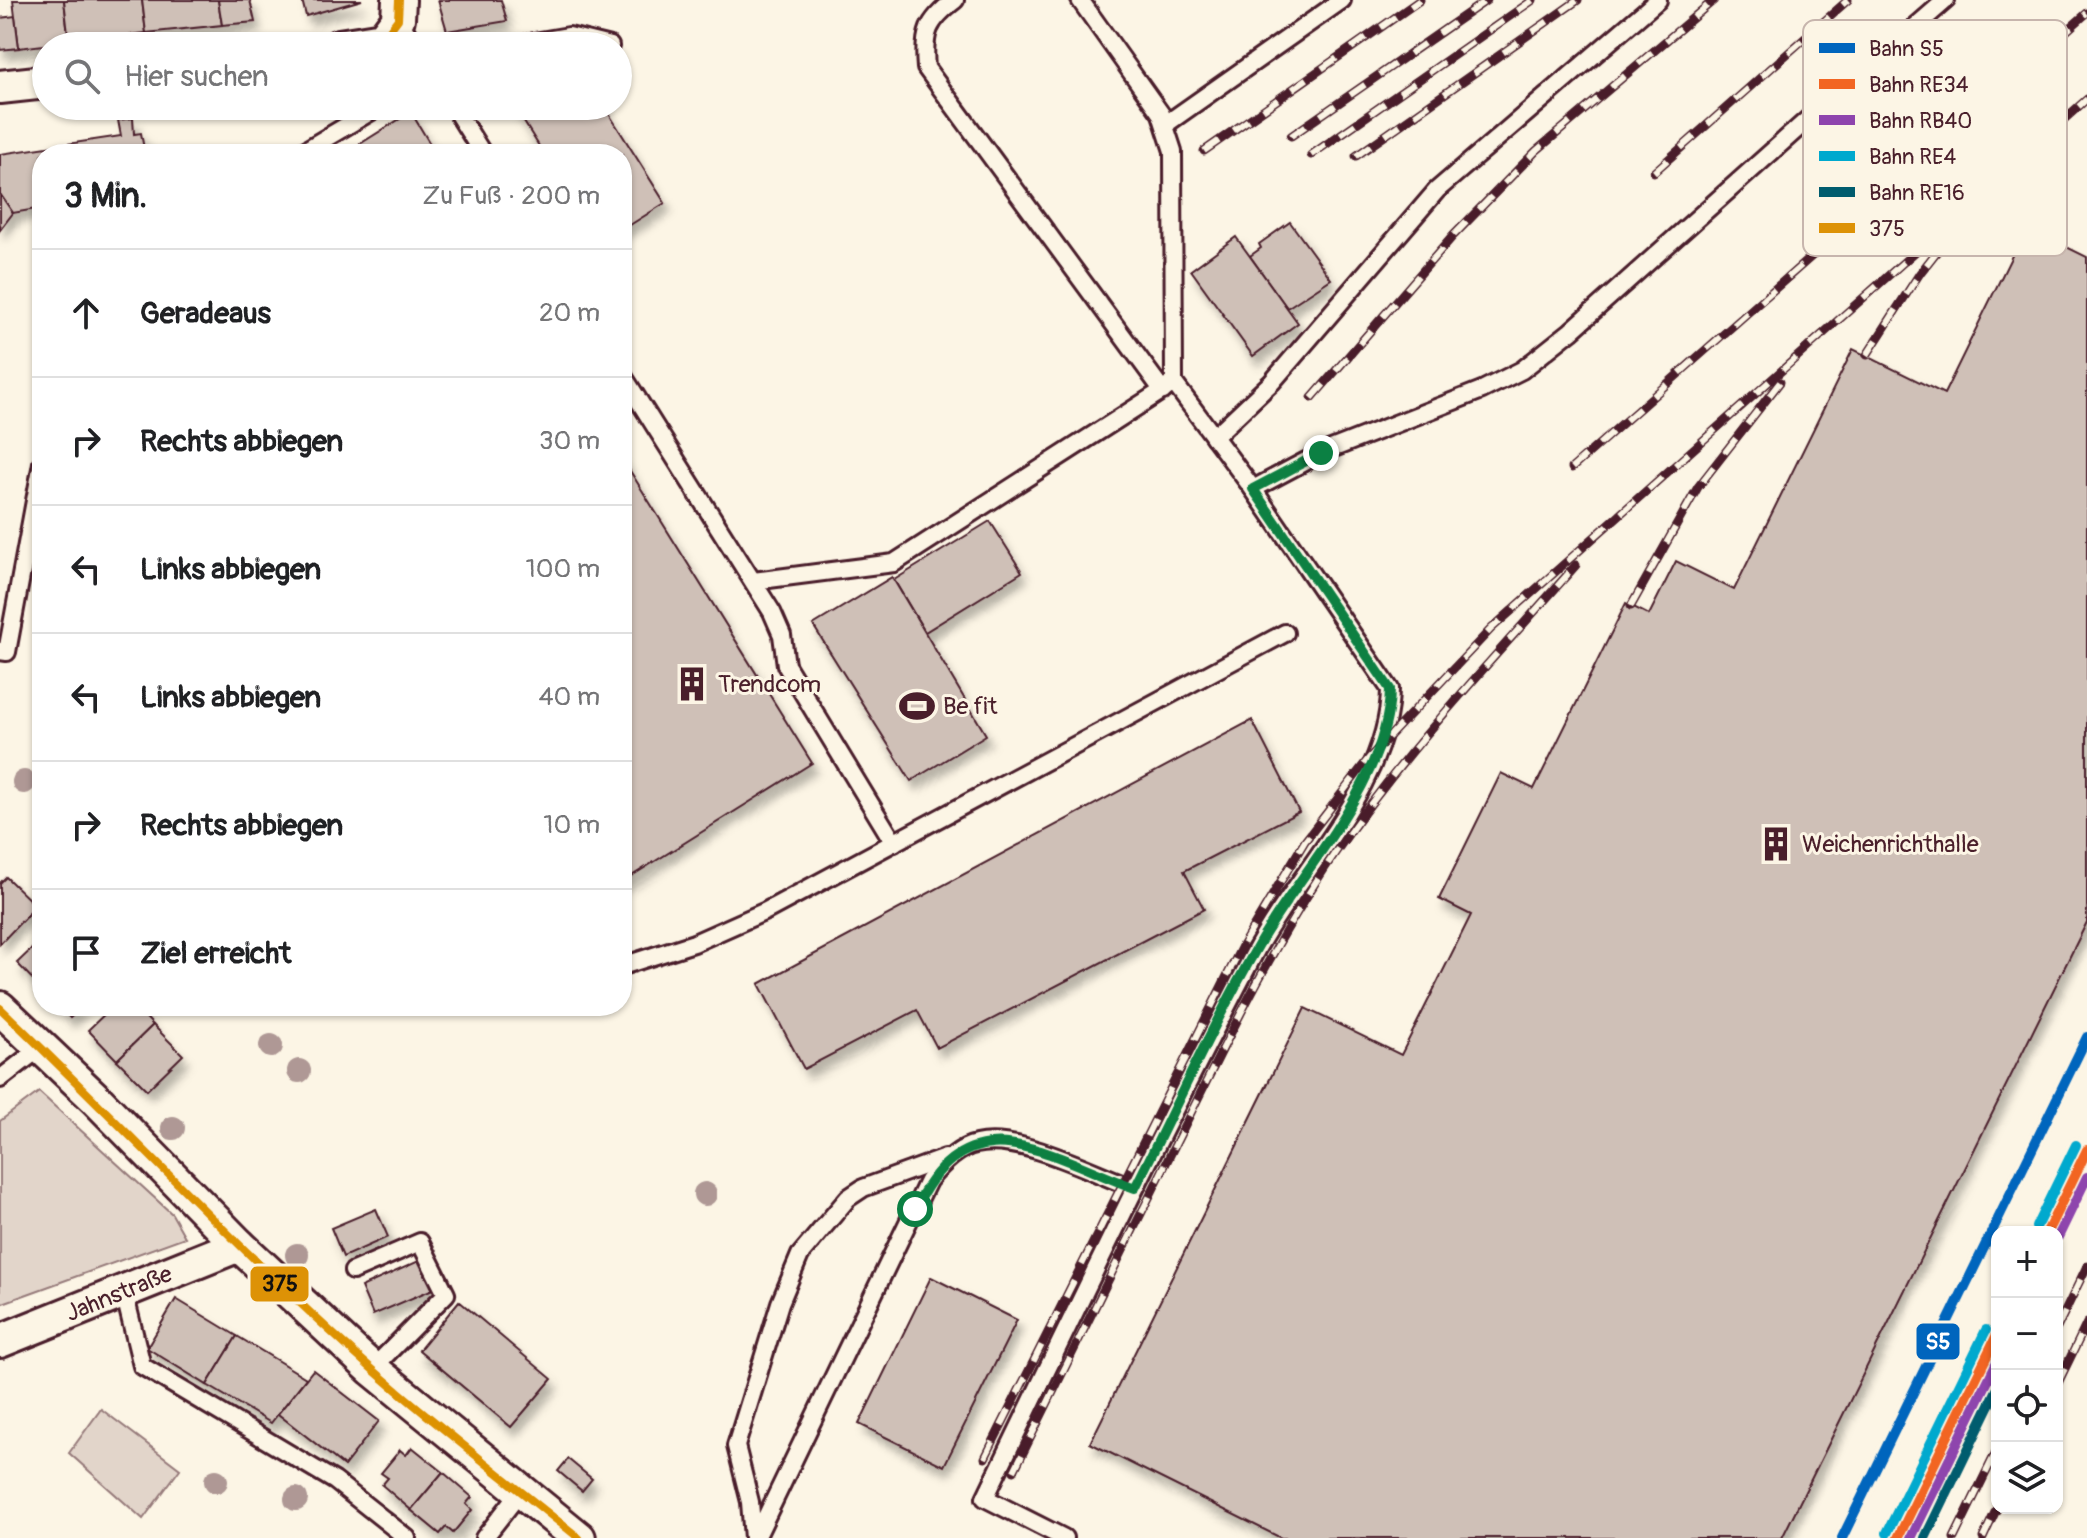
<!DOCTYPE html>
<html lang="de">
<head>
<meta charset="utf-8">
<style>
	:root { --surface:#fff; --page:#f2f2f2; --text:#202124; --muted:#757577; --line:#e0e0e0 }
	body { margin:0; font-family:Pangolin,sans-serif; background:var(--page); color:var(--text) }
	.controls { position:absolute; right:24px; bottom:24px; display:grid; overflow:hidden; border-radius:16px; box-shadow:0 2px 6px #0004 }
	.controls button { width:72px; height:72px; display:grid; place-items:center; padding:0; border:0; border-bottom:2px solid var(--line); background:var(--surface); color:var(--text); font:40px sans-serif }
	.stop { position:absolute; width:24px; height:24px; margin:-18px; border:6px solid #0b8043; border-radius:50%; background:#fff }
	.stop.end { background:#0b8043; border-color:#fff; box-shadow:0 2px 8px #0008 }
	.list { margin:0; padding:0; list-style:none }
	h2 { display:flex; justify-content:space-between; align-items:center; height:104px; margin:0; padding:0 32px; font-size:34px }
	h2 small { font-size:26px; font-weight:400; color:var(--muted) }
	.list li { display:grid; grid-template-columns:52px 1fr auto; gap:24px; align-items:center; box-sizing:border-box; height:128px; padding:0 32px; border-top:2px solid var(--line) }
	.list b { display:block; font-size:30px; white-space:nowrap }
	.list em { font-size:26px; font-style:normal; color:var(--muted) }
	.icon { flex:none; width:44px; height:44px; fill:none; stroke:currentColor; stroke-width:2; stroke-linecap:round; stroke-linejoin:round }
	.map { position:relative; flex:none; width:2087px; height:1538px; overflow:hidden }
	.search { position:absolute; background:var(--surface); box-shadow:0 2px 6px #0004; left:32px; top:32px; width:600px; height:88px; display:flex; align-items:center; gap:20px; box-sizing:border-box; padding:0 28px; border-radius:44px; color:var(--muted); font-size:30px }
	.panel { position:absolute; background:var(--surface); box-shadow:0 2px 6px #0004; left:32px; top:144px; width:600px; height:872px; border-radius:32px }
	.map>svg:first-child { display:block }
</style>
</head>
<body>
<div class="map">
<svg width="2087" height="1538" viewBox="0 0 2087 1538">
	<defs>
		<filter id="shadow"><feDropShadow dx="5" dy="9" stdDeviation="4" flood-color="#0004"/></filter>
	</defs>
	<rect width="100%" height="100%" fill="#fcf5e5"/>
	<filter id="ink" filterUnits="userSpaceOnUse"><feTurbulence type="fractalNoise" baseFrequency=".0125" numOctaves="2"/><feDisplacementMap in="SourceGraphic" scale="16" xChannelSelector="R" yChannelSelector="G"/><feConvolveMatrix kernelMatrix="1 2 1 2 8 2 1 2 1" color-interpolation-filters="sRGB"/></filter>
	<g filter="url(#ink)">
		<g fill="#e2d5ca" stroke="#967a7a" stroke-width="2">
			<path d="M39 1092 172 1214 185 1237 0 1304V1121Z"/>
			<path d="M101 1409 180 1469 143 1519 69 1453Z"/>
		</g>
		<g fill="#cfc0b7" stroke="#4a1f2b" stroke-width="2" filter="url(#shadow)">
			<path d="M13 0H64L69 42 19 48Z"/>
			<path d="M64 0H142L146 33 69 42Z"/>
			<path d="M142 0H218L222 25 146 33Z"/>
			<path d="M218 0H250L255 22 222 25Z"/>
			<path d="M302 0H362L306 16Z"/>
			<path d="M438 0H501L507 21 447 31Z"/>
			<path d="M15 16 19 48 0 50V18Z"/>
			<path d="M514 106H604L665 203 622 230V154H544Z"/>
			<path d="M411 112 436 154H344Z"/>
			<path d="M133 118 134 134 141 133 145 154H42V208L13 213 0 194V154L121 136 118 120Z"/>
			<path d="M0 194 13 213 0 230Z"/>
			<path d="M1290 222 1331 279 1287 308 1250 256 1261 248 1259 244Z"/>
			<path d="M2026 227 2087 257V922L1782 1538H1281L1090 1443 1305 1008 1401 1055 1471 915 1439 899 1501 773 1534 789 1626 603 1649 615 1676 561 1734 590 1853 349 1944 394Z"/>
			<path d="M1236 237 1298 323 1253 356 1191 270Z"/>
			<path d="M622 458 812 763 622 882Z"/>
			<path d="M990 521 1022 572 925 632 894 580Z"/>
			<path d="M892 577 986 735 911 781 813 625Z"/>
			<path d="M1252 720 1299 812 1184 871 1204 909 937 1048 917 1010 804 1069 759 984Z"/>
			<path d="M6 877 36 906 0 944V883Z"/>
			<path d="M42 939V989L17 963Z"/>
			<path d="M59 1006H83L70 1018Z"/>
			<path d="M135 1006 153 1025 117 1060 88 1030 113 1006Z"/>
			<path d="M153 1025 183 1055 147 1090 117 1060Z"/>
			<path d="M376 1209 388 1237 343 1257 331 1228Z"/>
			<path d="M421 1260 433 1289 373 1315 361 1287Z"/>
			<path d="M931 1277 1017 1320 944 1466 859 1424Z"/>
			<path d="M176 1299 237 1336 207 1385 147 1348Z"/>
			<path d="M459 1301 552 1379 511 1427 419 1350Z"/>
			<path d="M237 1336 306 1378 271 1423 207 1385Z"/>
			<path d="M313 1370 379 1421 344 1466 278 1414Z"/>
			<path d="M412 1447 443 1472 411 1510 382 1485 388 1478 381 1473 400 1450 406 1455Z"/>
			<path d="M568 1459 592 1479 582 1491 558 1471Z"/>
			<path d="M443 1472 472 1497 466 1504 472 1510 453 1533 446 1527 440 1534 411 1510Z"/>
		</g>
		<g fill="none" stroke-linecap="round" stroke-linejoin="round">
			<g stroke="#4a1f2b" stroke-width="22">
				<g id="service">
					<path d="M955 0C927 21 923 33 926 68L1163 391"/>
					<path d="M1080 0 1161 114 1173 151 1174 383"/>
					<path d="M398 19 415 46"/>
					<path d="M511 46 569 36 610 46"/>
					<path d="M1885 53 1946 0"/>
					<path d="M453 106 483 154"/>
					<path d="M1166 124 1342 0"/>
					<path d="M299 154 380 106"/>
					<path d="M622 374 772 612 782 635 786 665 894 843"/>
					<path d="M1214 437 1272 382 1437 190 1658 0"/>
					<path d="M1253 489 1321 453 1482 390 1522 370 1571 331 1844 87C1861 74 1882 55 1903 51 1915 48 1928 53 1940 56 1995 72 2011 112 2011 166"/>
					<path d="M753 581 894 563 1174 383 1253 489 1390 689C1389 786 1298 870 1254 954 1160 1133 1073 1316 985 1498L1064 1538"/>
					<path d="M0 651 7 652 42 463"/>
					<path d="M622 966 694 943 766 911 1285 633"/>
					<path d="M0 1079 40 1048"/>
					<path d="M353 1271 420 1242 446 1294 372 1369"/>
					<path d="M124 1292 142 1366 335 1481 407 1538"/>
					<path d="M484 1538 521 1491"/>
					<path d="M753 1538 750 1502 736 1446 780 1303 800 1255 848 1198 863 1188 945 1158"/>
					<path d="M756 1538 928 1181C940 1166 957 1148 976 1144 1019 1133 1094 1174 1135 1188"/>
				</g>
			</g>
			<g stroke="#4a1f2b" stroke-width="38">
				<g id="minor">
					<path d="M339 46 383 39 398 19 399 0"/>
					<path d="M0 87 46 82"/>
					<path d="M0 1008 96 1099 239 1245 372 1369 579 1538"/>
					<path id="s1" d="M0 1341 239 1245"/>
				</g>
			</g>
			<use href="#service" stroke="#fcf5e5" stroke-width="16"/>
			<use href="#minor" stroke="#fcf5e5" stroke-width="32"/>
			<g stroke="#4a1f2b" stroke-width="9">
				<g id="rail">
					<path d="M1291 136 1487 0"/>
					<path d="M1204 151 1420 0"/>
					<path d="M1311 155 1533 0"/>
					<path d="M1356 156 1578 0"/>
					<path d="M1654 172 1848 0"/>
					<path d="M1867 355 1920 273 1961 221"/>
					<path d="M1312 398 1453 236 1536 151 1714 0"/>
					<path d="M1572 468 2087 13"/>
					<path d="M1631 606 1698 487 1780 382"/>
					<path d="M2057 1328 2087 1266"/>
					<path d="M2057 1385 2087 1323"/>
					<path d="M985 1458 1242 946 1305 841 1369 758 1491 629 2087 99"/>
					<path d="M1014 1471C1068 1362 1121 1254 1175 1145 1224 1046 1272 945 1335 853 1406 750 1493 659 1576 565"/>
					<path d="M1954 1538 1997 1450"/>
					<path d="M1983 1538 1997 1508"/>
				</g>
			</g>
			<use href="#rail" stroke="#fcf5e5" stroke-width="6" stroke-dasharray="18" stroke-linecap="butt"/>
			<g stroke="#fcf5e5" stroke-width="14">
				<g id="bus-1">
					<path d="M339 46 383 39 398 19 399 0"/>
					<path d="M0 1008C125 1127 242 1254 371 1368 438 1427 510 1482 579 1538"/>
				</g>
			</g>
			<use href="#bus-1" stroke="#dd9206" stroke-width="8"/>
			<g stroke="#fcf5e5" stroke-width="16">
				<path id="rail-1" d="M1842 1538 2087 1037"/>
			</g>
			<g stroke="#fcf5e5" stroke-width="16">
				<g id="rail-2">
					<path d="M2047 1232 2087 1150"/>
					<path d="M1898 1538 1997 1335"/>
				</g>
			</g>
			<g stroke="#fcf5e5" stroke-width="16">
				<g id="rail-3">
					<path d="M2058 1237 2087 1177"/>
					<path d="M1911 1538 1997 1362"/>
				</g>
			</g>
			<g stroke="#fcf5e5" stroke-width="16">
				<g id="rail-4">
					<path d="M2036 1227 2076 1145"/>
					<path d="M1887 1533 1986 1330"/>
				</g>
			</g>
			<g stroke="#fcf5e5" stroke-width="16">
				<path id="rail-5" d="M1925 1538 1997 1390"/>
			</g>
			<use href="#rail-1" stroke="#0065bd" stroke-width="10"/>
			<use href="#rail-2" stroke="#f26522" stroke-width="10"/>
			<use href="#rail-3" stroke="#8e44ad" stroke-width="10"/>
			<use href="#rail-4" stroke="#00a9ce" stroke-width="10"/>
			<use href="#rail-5" stroke="#005c6e" stroke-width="10"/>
		</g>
		<g fill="#af9895">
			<circle cx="24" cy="782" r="12"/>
			<circle cx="271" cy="1046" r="12"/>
			<circle cx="299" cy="1071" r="12"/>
			<circle cx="173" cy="1128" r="12"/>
			<circle cx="705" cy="1194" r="12"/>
			<circle cx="297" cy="1255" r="12"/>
			<circle cx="216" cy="1481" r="12"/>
			<circle cx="296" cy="1499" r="12"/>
		</g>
	</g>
	<g fill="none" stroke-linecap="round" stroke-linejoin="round" filter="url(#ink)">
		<path stroke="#0b8043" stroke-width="10" d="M915 1209C969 1096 1048 1157 1135 1188 1176 1107 1213 1023 1259 944 1304 866 1389 780 1390 689L1253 489 1321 453"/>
	</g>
	<defs>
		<g id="building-bare" transform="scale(2.76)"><path d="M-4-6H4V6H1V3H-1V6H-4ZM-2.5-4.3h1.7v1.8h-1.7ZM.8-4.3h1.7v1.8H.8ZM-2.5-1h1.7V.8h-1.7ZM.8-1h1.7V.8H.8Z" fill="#4a1f2b" stroke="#fcf5e5" stroke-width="2.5" paint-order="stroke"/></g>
		<g id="stadium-bare" transform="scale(2.76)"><path d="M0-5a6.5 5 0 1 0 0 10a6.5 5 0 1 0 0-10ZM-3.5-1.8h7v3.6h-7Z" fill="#4a1f2b" stroke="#fcf5e5" stroke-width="2.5" paint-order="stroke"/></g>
	</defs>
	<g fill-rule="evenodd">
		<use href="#building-bare" x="692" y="684"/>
		<use href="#stadium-bare" x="917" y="706"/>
		<use href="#building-bare" x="1776" y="844"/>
	</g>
	<g text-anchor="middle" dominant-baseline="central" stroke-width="6" stroke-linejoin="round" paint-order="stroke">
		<g font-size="24" fill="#4a1f2b" stroke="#fcf5e5" text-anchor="start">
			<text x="718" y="684">Trendcom</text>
			<text x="943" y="706">Be fit</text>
			<text x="1802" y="844">Weichenrichthalle</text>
		</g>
		<g font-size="24" fill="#4a1f2b" stroke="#fcf5e5">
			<text stroke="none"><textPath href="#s1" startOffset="128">Jahnstraße</textPath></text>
		</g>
	</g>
	<rect x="1803" y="20" width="264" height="236" rx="12" fill="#fcf5e5" stroke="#c7b5ad" stroke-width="2"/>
	<rect x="1819" y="43" width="36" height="10" fill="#0065bd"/>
	<rect x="1819" y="79" width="36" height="10" fill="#f26522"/>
	<rect x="1819" y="115" width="36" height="10" fill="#8e44ad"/>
	<rect x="1819" y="151" width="36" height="10" fill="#00a9ce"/>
	<rect x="1819" y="187" width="36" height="10" fill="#005c6e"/>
	<rect x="1819" y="223" width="36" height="10" fill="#dd9206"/>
	<g font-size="22" fill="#4a1f2b">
		<text x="1869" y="56">Bahn S5</text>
		<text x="1869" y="92">Bahn RE34</text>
		<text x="1869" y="128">Bahn RB40</text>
		<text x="1869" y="164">Bahn RE4</text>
		<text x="1869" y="200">Bahn RE16</text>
		<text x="1869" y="236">375</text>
	</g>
	<g stroke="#fcf5e5" stroke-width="3">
		<rect x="249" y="1265" width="61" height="38" rx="8" fill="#dd9206"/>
		<rect x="1915" y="1322" width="46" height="39" rx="8" fill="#0065bd"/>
	</g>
	<g font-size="22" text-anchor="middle" font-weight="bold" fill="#fff">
		<text x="1938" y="1349">S5</text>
	</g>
	<g font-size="22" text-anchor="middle" font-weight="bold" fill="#111">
		<text x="280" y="1291">375</text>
	</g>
</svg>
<div class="controls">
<button>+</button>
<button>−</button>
<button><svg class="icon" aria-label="locate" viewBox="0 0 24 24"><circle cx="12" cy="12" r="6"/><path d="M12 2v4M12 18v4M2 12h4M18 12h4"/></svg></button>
<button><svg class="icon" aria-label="layers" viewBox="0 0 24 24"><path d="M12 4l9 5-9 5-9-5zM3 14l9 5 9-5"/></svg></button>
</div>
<div class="stop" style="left:915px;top:1209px"></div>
<div class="stop end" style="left:1321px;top:453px"></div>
<div class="search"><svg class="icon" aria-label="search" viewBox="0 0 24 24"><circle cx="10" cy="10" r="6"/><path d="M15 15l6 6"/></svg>Hier suchen</div>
<section class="panel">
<h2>3 Min.<small>Zu Fuß · 200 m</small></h2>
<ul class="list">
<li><svg class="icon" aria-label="ahead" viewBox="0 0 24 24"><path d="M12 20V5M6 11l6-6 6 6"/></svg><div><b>Geradeaus</b></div><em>20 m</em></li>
<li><svg class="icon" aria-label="right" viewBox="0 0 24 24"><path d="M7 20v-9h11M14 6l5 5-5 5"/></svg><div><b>Rechts abbiegen</b></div><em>30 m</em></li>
<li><svg class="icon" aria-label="left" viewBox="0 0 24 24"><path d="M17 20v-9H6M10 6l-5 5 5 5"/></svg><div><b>Links abbiegen</b></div><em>100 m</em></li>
<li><svg class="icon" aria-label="left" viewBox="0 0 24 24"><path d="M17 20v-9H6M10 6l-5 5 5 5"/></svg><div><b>Links abbiegen</b></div><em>40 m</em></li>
<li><svg class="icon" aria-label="right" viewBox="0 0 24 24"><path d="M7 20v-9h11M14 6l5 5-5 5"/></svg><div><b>Rechts abbiegen</b></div><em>10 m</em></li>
<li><svg class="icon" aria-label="arrive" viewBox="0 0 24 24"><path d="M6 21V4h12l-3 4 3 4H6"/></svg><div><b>Ziel erreicht</b></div></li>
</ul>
</section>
</div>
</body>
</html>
